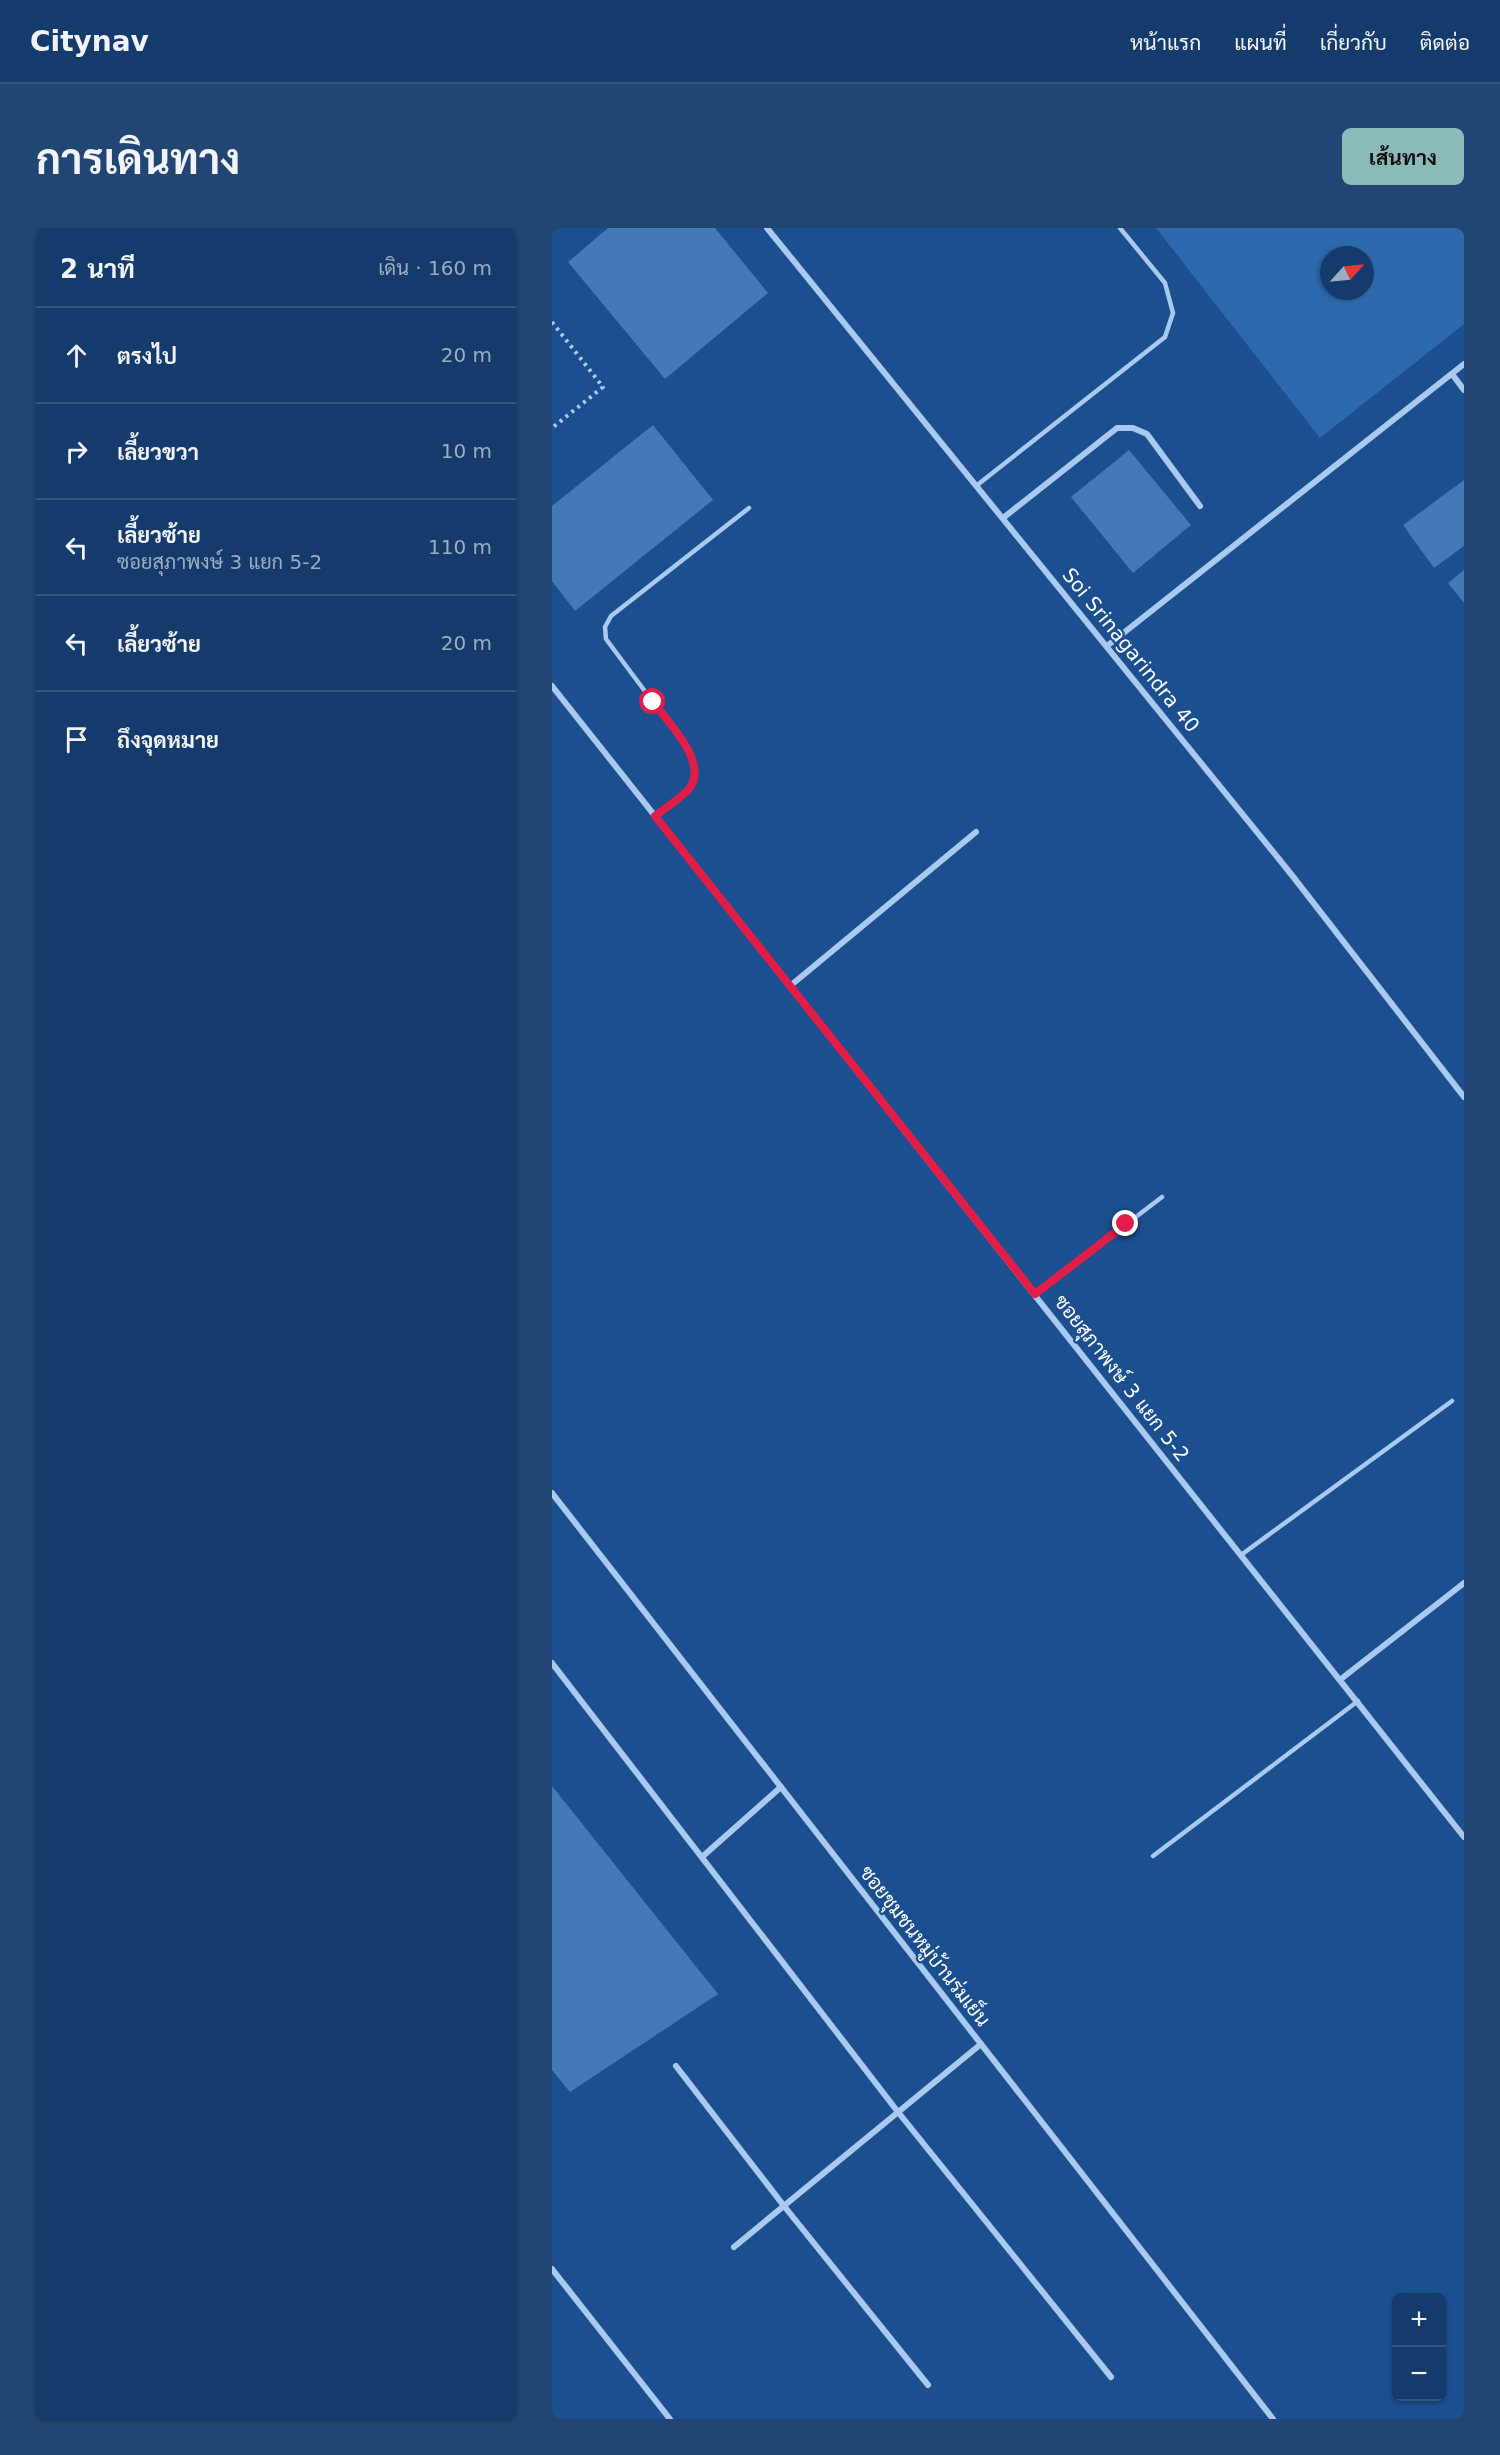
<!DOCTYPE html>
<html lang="th">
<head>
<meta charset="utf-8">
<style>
	:root { --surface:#143b6b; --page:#214673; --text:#f1f3f6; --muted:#9dadc1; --line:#33557e; --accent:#8bbbb9 }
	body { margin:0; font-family:"DejaVu Sans",Sarabun,sans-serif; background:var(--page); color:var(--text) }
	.controls { position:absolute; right:18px; bottom:18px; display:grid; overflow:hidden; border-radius:9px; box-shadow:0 2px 4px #0004 }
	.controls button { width:54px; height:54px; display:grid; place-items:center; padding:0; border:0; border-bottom:2px solid var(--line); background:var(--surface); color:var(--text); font:30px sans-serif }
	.compass { position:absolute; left:768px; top:18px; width:54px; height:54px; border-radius:50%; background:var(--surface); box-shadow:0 2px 4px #0004; rotate:63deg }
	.stop { position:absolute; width:18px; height:18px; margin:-14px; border:4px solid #e11d48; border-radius:50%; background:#fff }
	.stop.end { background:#e11d48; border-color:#fff; box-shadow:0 2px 6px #0008 }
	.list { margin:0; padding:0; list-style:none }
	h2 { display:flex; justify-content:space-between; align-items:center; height:78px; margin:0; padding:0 24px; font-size:26px }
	h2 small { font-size:20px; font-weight:400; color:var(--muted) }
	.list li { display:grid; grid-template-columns:39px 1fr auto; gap:18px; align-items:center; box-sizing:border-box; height:96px; padding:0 24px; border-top:2px solid var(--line) }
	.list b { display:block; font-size:22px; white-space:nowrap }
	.list p { margin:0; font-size:20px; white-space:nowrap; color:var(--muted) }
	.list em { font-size:20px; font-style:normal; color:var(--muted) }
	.icon { flex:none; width:33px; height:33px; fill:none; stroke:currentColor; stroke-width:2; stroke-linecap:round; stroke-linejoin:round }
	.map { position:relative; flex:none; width:912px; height:2191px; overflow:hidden; border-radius:9px }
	header { display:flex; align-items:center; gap:36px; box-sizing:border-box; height:84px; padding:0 30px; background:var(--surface); border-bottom:2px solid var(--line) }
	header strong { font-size:28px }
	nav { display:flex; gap:33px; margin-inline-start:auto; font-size:21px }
	.intro { display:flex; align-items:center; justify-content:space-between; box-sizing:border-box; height:144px; padding:0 36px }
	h1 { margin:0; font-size:42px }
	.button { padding:15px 27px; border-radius:9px; background:var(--accent); color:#111; font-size:21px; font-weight:700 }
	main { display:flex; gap:36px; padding:0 36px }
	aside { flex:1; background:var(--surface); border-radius:9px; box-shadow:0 2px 4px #0004 }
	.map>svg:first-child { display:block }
</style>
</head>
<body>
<header>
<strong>Citynav</strong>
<nav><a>หน้าแรก</a><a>แผนที่</a><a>เกี่ยวกับ</a><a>ติดต่อ</a></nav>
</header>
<div class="intro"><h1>การเดินทาง</h1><a class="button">เส้นทาง</a></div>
<main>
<aside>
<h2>2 นาที<small>เดิน · 160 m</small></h2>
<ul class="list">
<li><svg class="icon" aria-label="ahead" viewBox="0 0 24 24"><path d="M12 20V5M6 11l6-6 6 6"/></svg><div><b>ตรงไป</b></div><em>20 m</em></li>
<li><svg class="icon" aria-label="right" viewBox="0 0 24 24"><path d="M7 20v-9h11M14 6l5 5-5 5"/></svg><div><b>เลี้ยวขวา</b></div><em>10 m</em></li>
<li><svg class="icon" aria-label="left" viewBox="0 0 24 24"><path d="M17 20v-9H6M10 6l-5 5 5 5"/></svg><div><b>เลี้ยวซ้าย</b><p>ซอยสุภาพงษ์ 3 แยก 5-2</p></div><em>110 m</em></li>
<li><svg class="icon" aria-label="left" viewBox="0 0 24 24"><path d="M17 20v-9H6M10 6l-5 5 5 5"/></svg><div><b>เลี้ยวซ้าย</b></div><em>20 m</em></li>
<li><svg class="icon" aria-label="arrive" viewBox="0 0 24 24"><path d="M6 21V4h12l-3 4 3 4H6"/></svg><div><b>ถึงจุดหมาย</b></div></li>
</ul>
</aside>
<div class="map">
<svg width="912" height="2191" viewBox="0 0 912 2191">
	<rect width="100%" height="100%" fill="#1b4f8f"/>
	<path fill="#2e69ad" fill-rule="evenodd" d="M604 0H912V96L768 210ZM777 27H813V63H777Z"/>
	<g fill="#4478b7">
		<path d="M56 0H163L216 65 113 151 16 34Z"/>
		<path d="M101 197 161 272 23 383 0 353V278Z"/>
		<path d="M577 222 639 297 581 345 519 269Z"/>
		<path d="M912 252V318L882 340 851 297Z"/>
		<path d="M912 342V375L896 355Z"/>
		<path d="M0 1558 166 1766 18 1864 0 1842Z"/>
	</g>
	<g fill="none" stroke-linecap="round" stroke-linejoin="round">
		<path stroke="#a9c9ee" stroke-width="4" stroke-dasharray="3 4.5" stroke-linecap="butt" d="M0 94 51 159 0 200"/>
		<g stroke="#a9c9ee" stroke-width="4.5">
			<path d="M424 258 613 109 621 85 613 55 568 0"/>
			<path d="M103 588C129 567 149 562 139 525L54 411 53 399 59 388 197 280"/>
			<path d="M483 1066 610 969"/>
			<path d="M689 1327 900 1173"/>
			<path d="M601 1628 806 1473"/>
		</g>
		<g stroke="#a9c9ee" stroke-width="6">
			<path d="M215 0 739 646 912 869"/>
			<path d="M900 146 912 162"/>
			<path d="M451 290 565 200H581L595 206 648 278"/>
			<path d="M555 418 912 136"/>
			<path d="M0 458 912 1609"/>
			<path d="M238 758 424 604"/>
			<path d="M0 1265 721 2191"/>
			<path d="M0 1435 346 1884 559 2149"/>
			<path d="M789 1451 912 1355"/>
			<path d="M150 1629 229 1559"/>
			<path d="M124 1838 232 1978 376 2157"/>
			<path d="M182 2019 429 1816"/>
			<path d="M0 2041 118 2191"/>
		</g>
	</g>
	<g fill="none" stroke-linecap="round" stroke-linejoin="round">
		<path stroke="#e11d48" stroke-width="8" d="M101 474C116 494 159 537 136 562 126 572 114 580 103 588L483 1066 574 996"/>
	</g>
	<g text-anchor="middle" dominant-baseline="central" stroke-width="4.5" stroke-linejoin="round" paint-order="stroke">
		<g font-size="20" fill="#fff" stroke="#1b4f8f">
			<text transform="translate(579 422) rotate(51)">Soi Srinagarindra 40</text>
			<text transform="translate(570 1150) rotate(52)">ซอยสุภาพงษ์ 3 แยก 5-2</text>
			<text transform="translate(373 1718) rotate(52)">ซอยชุมชนหมู่บ้านร่มเย็น</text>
		</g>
	</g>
</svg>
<div class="controls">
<button>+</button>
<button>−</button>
</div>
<svg class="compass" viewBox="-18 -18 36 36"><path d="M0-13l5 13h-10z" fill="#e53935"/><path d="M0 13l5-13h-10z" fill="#9dadc1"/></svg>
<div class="stop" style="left:101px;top:474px"></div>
<div class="stop end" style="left:574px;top:996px"></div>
</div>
</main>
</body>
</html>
